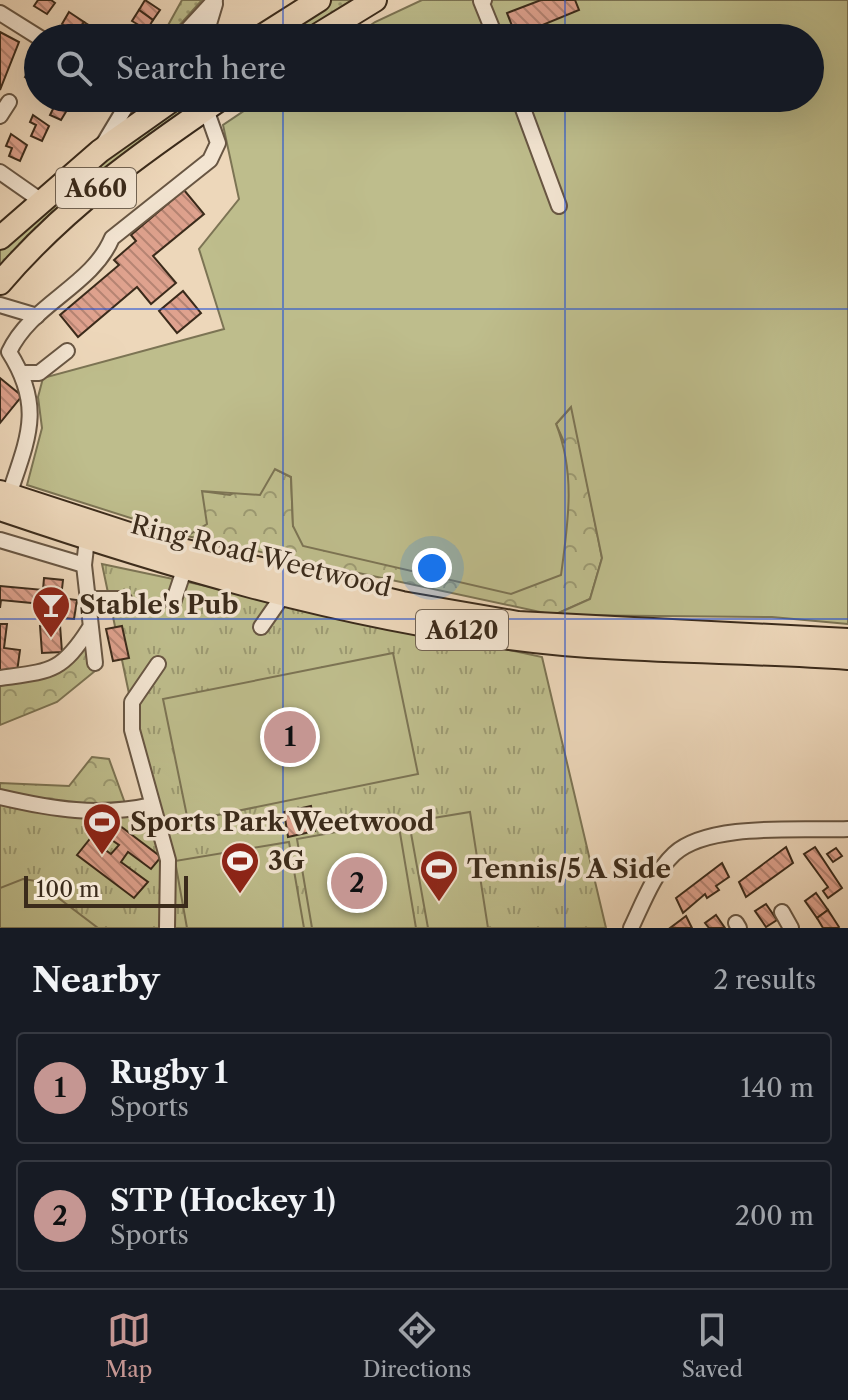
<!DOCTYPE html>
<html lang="en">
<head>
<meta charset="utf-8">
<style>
	:root { --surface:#171b24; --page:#242831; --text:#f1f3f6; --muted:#9ea1a6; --line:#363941; --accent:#c59692 }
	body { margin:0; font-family:"Libre Caslon Text",serif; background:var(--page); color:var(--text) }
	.scale { position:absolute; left:24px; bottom:20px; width:164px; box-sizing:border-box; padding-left:8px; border:4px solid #3b2b1b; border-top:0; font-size:22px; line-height:28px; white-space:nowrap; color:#3b2b1b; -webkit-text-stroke:6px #f3e5d2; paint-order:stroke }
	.you { position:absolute; left:432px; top:568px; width:28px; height:28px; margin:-20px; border:6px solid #fff; border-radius:50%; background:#1a73e8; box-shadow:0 0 0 12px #1a73e833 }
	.badge { display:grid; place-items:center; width:52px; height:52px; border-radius:50%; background:var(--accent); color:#111; font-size:26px; font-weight:700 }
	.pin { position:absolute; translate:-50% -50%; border:4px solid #fff; box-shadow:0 2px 8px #0006 }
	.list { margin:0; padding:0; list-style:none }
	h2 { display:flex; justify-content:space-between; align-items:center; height:104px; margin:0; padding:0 32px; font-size:34px }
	h2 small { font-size:26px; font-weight:400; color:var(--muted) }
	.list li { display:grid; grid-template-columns:52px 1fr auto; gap:24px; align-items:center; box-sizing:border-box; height:112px; margin:0 16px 16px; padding:0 16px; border:2px solid var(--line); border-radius:8px }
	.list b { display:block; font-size:30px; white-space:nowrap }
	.list p { margin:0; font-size:26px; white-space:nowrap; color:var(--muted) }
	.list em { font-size:26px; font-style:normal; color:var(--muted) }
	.icon { flex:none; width:44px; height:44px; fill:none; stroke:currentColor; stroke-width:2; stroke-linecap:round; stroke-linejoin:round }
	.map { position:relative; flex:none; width:848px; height:928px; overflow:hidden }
	.search { position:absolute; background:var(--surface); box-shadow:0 8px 32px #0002; left:24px; right:24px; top:24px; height:88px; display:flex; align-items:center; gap:20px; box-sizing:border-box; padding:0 28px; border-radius:44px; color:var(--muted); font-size:30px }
	.sheet { height:360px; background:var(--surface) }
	nav { display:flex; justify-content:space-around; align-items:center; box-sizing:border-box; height:112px; border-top:2px solid var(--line); background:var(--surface); font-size:22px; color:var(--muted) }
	nav a { display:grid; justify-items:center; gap:4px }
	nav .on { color:var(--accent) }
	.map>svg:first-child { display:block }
</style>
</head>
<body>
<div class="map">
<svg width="848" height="928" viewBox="0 0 848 928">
	<defs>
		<pattern id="grass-dots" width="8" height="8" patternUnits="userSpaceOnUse" patternTransform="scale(2)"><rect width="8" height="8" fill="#bebd8c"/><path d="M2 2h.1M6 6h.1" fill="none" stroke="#9c9a72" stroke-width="1.8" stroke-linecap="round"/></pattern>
		<pattern id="forest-crowns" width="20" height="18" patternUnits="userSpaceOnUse" patternTransform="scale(2)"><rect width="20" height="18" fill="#bebd8c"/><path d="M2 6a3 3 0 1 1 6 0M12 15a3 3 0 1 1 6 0" fill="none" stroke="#9c9a72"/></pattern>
		<pattern id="park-tufts" width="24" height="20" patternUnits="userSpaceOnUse" patternTransform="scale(2)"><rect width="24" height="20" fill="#bebd8c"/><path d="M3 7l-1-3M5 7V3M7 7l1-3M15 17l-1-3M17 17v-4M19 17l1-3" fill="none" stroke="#9c9a72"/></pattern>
		<pattern id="building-back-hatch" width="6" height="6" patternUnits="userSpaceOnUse" patternTransform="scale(2)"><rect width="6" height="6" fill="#dfa28e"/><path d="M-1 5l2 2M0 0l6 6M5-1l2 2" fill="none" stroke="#b68473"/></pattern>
	</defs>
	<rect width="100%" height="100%" fill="#edd7ba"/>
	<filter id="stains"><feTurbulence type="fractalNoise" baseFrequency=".0025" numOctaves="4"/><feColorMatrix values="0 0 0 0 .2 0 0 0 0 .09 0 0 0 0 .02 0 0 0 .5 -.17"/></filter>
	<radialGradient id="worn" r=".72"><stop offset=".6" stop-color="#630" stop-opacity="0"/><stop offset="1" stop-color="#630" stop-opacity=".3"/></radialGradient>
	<g fill="url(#grass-dots)" stroke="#7c7454" stroke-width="2">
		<path d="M182 0H202L168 38H161Z"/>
		<path d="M330 0H362L302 38H271Z"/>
		<path d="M184 98H203L0 272V248L24 222Z"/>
	</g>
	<g fill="url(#forest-crowns)" stroke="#7c7454" stroke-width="2">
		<path d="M572 406 602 558 590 599 554 615 187 536 206 524 201 491 230 495 275 469 291 477 293 526 564 442 556 424Z"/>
		<path d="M84 646 95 671 57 702 0 725V681L51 675Z"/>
		<path d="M92 757 109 759 126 806 65 805 0 792V783L69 786Z"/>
	</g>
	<path fill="url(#park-tufts)" stroke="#7c7454" stroke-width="2" d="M102 564 542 657 606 928H0V797L66 811 152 804Z"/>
	<g fill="#bebd8c" stroke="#7c7454" stroke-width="2">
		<path d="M422 0H848V624L772 617 554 615 590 599 602 558 571 407 556 424C576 474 568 523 561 575L511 594 303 546 293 526 291 477 275 469 260 495 202 491 207 524 187 536 27 485 42 428 38 397 43 378 224 329 199 249 239 199 223 125 263 98H810V38H352L375 22Z"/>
		<path d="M393 653 418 774 188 821 163 699Z"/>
		<path d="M470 812 488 928H428L409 822Z"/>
		<path d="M398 821 416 928H312L297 839Z"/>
		<path d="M289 842 304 928H187L175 861Z"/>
		<path d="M23 879 36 881 98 928H0V888Z"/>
	</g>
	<g fill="url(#building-back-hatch)" stroke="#3b2b1b" stroke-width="2">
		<path d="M38 0H51L55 3 47 14 34 6Z"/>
		<path d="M145 0 160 10 153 20 139 10Z"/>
		<path d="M541 0H575L579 10 516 36 507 13Z"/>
		<path d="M139 10 153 20 147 30 132 21Z"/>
		<path d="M69 12 84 22 76 33 62 24Z"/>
		<path d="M84 22 106 36 104 38H84L76 33Z"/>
		<path d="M0 32 19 42 0 90Z"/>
		<path d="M34 61 38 64V78L34 76 32 81 25 77Z"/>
		<path d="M51 98 73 100 61 120 50 115 55 105 49 102Z"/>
		<path d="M33 115 49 126 42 141 31 136 36 125 30 122Z"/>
		<path d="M11 134 27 145 20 161 9 156 12 148 6 146Z"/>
		<path d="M184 190 204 214 153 256 176 283 151 304 137 287 78 337 60 315 119 265 114 260 136 241 131 235Z"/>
		<path d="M183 291 201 313 177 333 159 311Z"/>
		<path d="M0 378 22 396 0 423Z"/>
		<path d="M44 578 63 580 61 598 77 600 74 619 51 617 52 605 1 600 0 608V586L43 590Z"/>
		<path d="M0 624H7L4 648 20 650 17 672 0 670Z"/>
		<path d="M60 625 62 652 42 653 40 626Z"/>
		<path d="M122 626 129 658 113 661 106 629Z"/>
		<path d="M311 806 315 831 288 837 284 812Z"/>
		<path d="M107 816 161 857 151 869 128 852 121 862 148 882 134 898 77 855 93 835 100 841 97 844 111 854 119 845 97 830Z"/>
		<path d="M786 847 793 863 746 897 739 882Z"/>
		<path d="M815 847 842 888 828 898 823 891 828 887 804 854Z"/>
		<path d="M836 848 842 856 833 862 827 854Z"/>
		<path d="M722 863 729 877 716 886 719 890 707 898 705 894 683 913 676 898Z"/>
		<path d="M816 893 828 910 817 918 805 901Z"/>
		<path d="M766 904 777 920 766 927 755 911Z"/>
		<path d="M828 910 839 927 838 928H823L817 918Z"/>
		<path d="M716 915 725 928H709L705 923Z"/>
		<path d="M686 916 692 928H670Z"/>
	</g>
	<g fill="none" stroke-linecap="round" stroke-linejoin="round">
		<g stroke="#685643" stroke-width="18">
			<g id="minor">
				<path d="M484 0 481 1 496 38"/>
				<path d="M0 13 40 38"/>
				<path d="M180 38 215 0"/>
				<path d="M211 38 209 24 215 4"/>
				<path d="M519 98 559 206"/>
				<path d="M0 116 9 102"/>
				<path d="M104 143 131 98"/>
				<path d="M0 172 40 200"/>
				<path d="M0 305 37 316"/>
				<path d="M22 373H39L67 351"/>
				<path d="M9 495C28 438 44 407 9 352 31 304 92 286 112 238L210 160 218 143 206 109"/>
				<path d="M87 539 84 565 95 663"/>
				<path d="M0 540 84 565"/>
				<path d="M87 599H124"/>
				<path d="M173 603 185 567"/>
				<path d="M261 627 284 594"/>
				<path d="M158 664 132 702V730L168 860 167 928"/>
				<path d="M0 678C50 671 61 673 89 629"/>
				<path d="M0 797C52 809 99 817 152 805"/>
				<path d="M782 912 791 928"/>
				<path d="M736 923 739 928"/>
				<path d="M631 928C643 903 654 873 674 854 709 822 802 831 848 829"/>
			</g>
		</g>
		<g stroke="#3b2b1b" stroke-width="26">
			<g id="highway">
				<path d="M259 38 319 0"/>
				<path d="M313 38 375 0"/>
				<path d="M0 238 100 151 175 98"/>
				<path d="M0 283C64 208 141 153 222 98"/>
				<path d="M0 492 169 547 402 603 518 623 848 640"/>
				<path d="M0 509C165 565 336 616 510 638 621 653 736 650 848 658"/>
			</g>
		</g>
		<use href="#minor" stroke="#f3e5d2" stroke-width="14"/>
		<use href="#highway" stroke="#edd7ba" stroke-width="22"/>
	</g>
	<path fill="none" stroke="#1d4ed8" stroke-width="2" stroke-opacity="0.55" d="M283 0V38M565 0V38M283 98V928M565 98V928M0 309H848M0 619H848"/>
	<defs>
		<g id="bar-pin" transform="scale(2)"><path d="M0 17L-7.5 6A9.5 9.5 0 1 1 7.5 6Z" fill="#8f2418" stroke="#f3e5d2"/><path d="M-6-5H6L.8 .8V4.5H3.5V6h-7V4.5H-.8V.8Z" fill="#fff"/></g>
		<g id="stadium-pin" transform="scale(2)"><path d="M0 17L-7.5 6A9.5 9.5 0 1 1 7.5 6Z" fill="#8f2418" stroke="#f3e5d2"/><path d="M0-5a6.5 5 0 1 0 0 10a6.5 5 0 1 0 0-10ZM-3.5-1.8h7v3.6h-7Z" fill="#fff"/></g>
	</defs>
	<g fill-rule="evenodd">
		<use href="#bar-pin" x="51" y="605"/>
		<use href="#stadium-pin" x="102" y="822"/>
		<use href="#stadium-pin" x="240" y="861"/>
		<use href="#stadium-pin" x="439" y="869"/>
	</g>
	<g text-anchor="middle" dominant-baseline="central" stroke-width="7" stroke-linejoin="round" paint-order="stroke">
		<g fill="#f3e5d2" stroke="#726352" stroke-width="2">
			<rect x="56" y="168" width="80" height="40" rx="6"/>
			<rect x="416" y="610" width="92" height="40" rx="6"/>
		</g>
		<g font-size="24" font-weight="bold" fill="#3b2b1b">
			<text x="96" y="188">A660</text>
			<text x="462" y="630">A6120</text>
		</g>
		<g font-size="26" fill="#3b2b1b" stroke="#f3e5d2">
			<text transform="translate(261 556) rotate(14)">Ring Road Weetwood</text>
		</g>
		<g font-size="26" font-weight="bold" fill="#3b2b1b" stroke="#f3e5d2" text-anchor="start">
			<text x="79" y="605">Stable's Pub</text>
			<text x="130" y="822">Sports Park Weetwood</text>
			<text x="268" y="861">3G</text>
			<text x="467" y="869">Tennis/5 A Side</text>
		</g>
	</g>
	<rect width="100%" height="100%" filter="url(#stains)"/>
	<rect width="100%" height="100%" fill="url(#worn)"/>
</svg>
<div class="scale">100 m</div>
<div class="you"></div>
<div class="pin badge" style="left:290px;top:737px">1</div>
<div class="pin badge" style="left:357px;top:883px">2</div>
<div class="search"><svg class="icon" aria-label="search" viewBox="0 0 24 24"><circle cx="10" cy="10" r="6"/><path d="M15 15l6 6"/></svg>Search here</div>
</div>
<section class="sheet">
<h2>Nearby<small>2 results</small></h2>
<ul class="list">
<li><span class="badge">1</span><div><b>Rugby 1</b><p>Sports</p></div><em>140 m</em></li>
<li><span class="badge">2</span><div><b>STP (Hockey 1)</b><p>Sports</p></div><em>200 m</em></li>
</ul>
</section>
<nav>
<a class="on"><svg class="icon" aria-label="map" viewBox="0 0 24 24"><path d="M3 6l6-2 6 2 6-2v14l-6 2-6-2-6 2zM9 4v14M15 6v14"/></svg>Map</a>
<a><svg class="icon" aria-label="directions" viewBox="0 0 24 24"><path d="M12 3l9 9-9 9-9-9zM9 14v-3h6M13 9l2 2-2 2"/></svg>Directions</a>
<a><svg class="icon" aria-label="saved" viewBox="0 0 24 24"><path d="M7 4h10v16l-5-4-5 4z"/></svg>Saved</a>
</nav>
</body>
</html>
